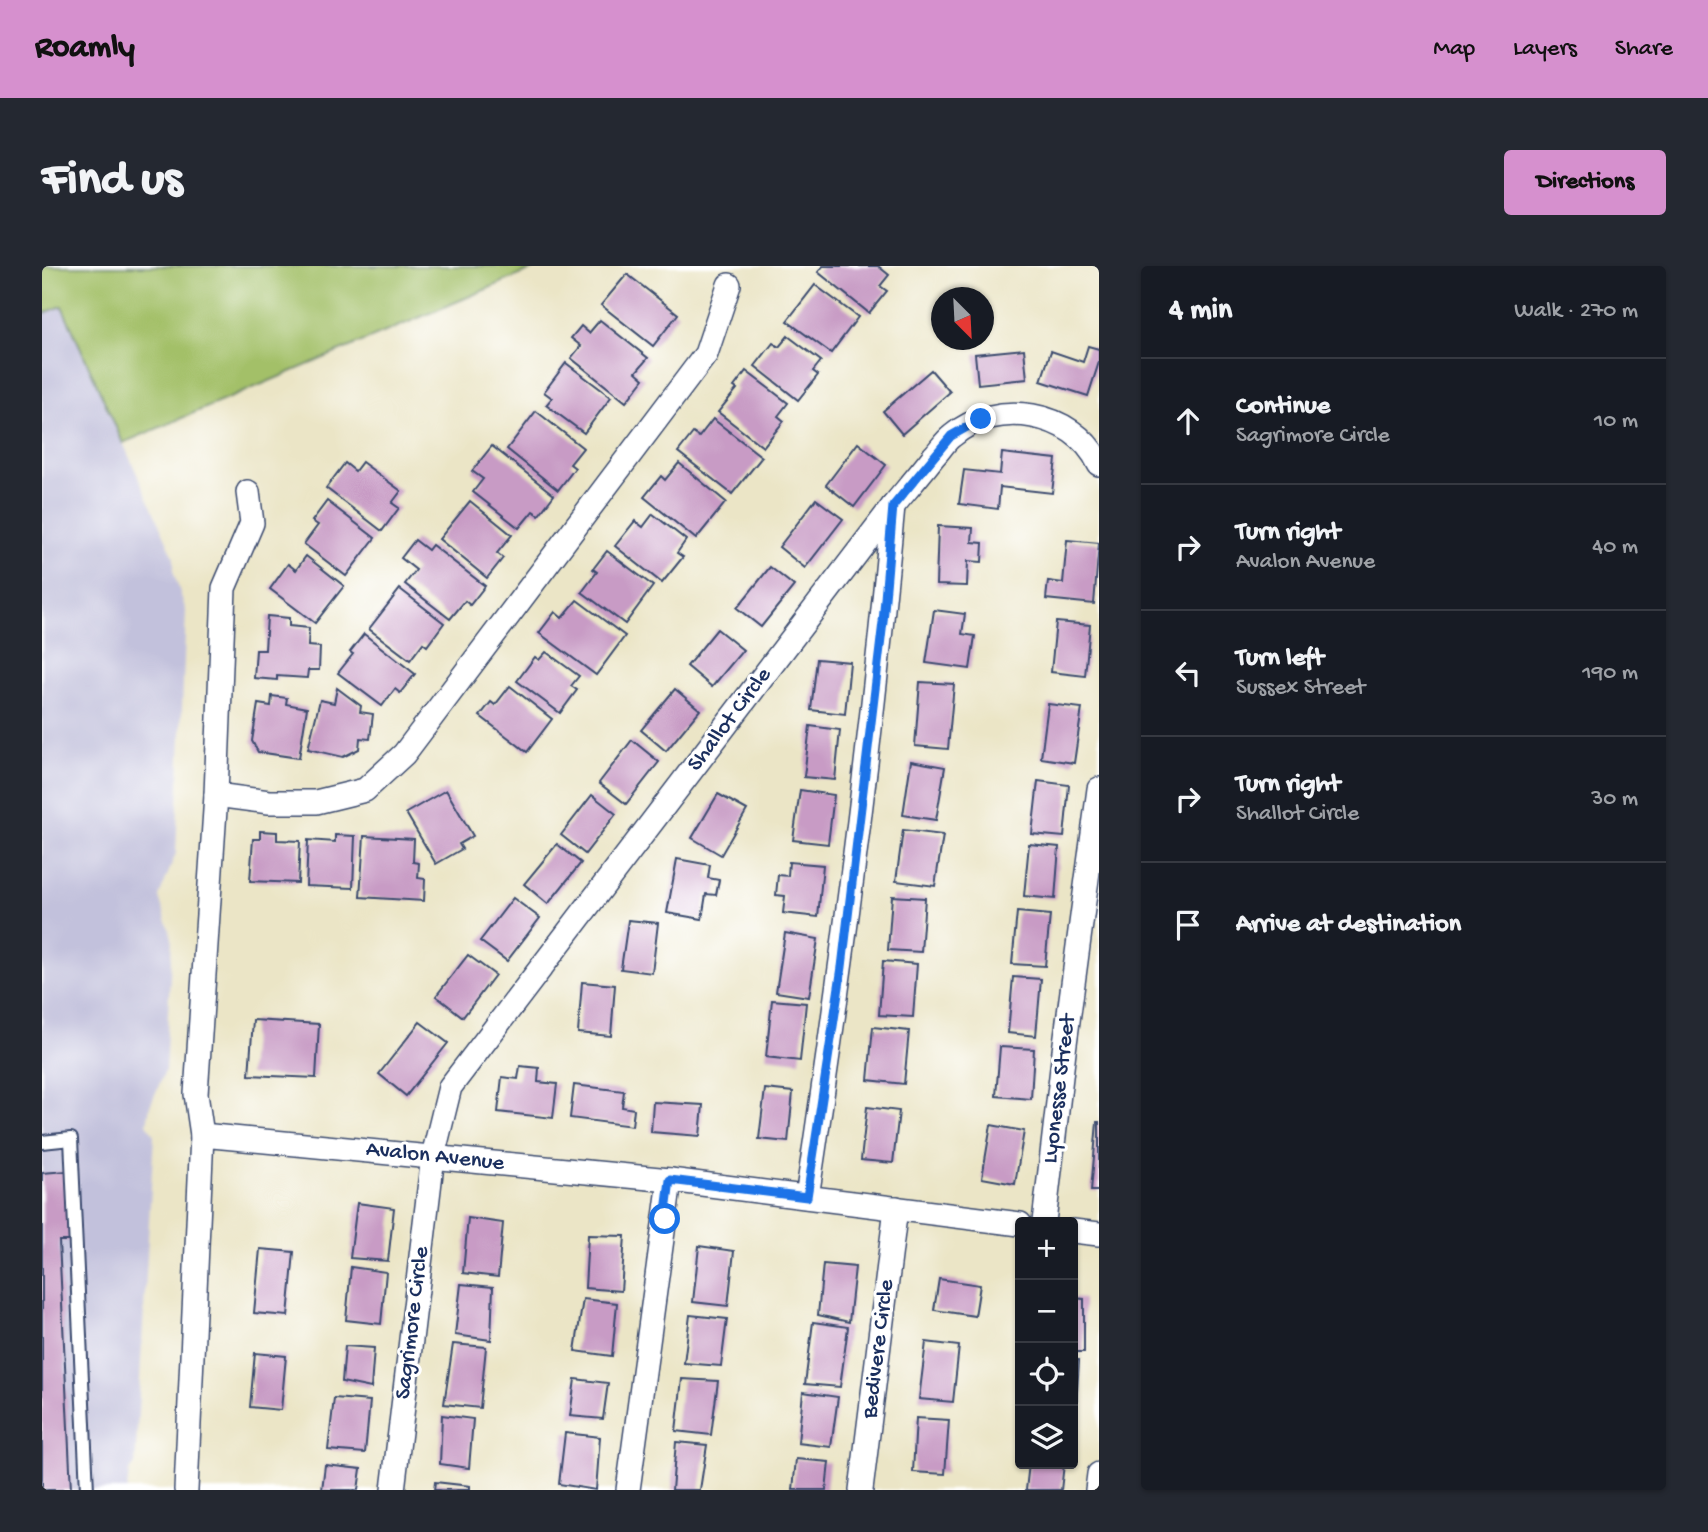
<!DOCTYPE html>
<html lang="en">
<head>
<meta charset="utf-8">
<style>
	:root { --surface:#171b24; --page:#242831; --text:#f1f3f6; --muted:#9ea1a6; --line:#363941; --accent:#d690ce }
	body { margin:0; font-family:"Gochi Hand",sans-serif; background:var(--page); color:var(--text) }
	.controls { position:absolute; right:21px; bottom:21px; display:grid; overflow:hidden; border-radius:7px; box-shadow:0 2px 5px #0004 }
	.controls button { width:63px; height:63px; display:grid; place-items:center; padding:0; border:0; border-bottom:2px solid var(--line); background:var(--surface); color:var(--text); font:35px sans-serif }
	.compass { position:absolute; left:889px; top:21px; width:63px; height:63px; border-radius:50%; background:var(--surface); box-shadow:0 2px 5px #0004; rotate:156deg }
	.stop { position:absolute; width:21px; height:21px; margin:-16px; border:5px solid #1a73e8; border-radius:50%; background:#fff }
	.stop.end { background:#1a73e8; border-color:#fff; box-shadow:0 2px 7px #0008 }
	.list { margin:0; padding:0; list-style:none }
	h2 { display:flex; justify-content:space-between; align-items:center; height:91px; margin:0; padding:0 28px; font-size:30px }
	h2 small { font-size:23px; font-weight:400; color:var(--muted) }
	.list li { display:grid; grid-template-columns:46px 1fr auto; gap:21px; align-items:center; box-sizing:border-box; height:126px; padding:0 28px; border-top:2px solid var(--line) }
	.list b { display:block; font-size:26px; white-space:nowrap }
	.list p { margin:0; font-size:23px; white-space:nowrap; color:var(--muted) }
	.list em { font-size:23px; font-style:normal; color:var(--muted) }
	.icon { flex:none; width:38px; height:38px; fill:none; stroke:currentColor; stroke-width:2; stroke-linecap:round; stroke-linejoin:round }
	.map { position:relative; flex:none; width:1057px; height:1224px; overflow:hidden; border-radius:7px }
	header { display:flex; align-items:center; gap:42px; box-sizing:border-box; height:98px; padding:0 35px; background:var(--accent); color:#111 }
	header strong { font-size:33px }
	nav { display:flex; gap:38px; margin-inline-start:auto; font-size:24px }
	.intro { display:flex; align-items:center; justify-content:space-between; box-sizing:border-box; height:168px; padding:0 42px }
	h1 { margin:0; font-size:49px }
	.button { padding:18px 32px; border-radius:7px; background:var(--accent); color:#111; font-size:24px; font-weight:700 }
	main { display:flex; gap:42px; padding:0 42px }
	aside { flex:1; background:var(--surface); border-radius:7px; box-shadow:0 2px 5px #0004 }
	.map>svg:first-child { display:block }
</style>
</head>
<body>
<header>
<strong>Roamly</strong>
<nav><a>Map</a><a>Layers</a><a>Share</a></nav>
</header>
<div class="intro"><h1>Find us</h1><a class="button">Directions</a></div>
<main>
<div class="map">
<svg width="1057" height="1224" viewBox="0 0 1057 1224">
	<rect width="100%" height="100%" fill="#fff"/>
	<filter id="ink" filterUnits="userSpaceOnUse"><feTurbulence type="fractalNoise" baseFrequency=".0143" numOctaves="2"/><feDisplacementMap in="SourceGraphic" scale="14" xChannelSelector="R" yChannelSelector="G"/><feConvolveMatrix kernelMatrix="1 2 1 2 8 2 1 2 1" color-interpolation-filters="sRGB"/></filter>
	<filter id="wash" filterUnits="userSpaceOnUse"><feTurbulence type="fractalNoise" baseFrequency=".00686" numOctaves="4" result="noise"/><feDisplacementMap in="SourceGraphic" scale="28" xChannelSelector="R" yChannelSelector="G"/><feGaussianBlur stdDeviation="1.57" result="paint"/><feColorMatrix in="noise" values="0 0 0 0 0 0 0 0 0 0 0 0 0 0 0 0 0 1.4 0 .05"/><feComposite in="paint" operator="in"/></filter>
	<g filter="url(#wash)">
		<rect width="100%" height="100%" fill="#ebe5c6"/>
		<path fill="#c2c1dc" d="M20 40 132 291V308L144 345 134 587 117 631 130 672 123 805 108 840 105 858 112 869 93 1199 87 1206 85 1224H0V48Z"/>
		<path fill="#a3c067" stroke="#5f7862" stroke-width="2" d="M0 0H499L81 177 20 40 0 48Z"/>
		<g id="blocks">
			<g fill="#c89bc5">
				<path d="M781 0H836L847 9 838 20 845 25 827 47 776 6Z"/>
				<path d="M585 8 636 48 611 80 559 39Z"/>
				<path d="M773 19 816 51 789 87 745 55Z"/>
				<path d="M558 54 606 92 594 106 602 113 584 136 529 92 539 80 529 72 539 60 547 67Z"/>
				<path d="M746 70 779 95 771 105 776 109 756 134 713 100 731 77 737 81Z"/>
				<path d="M1046 80 1057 83V96L1046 130 999 115 1009 85 1041 96Z"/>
				<path d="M982 83 985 113 936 118 933 88Z"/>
				<path d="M524 97 569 131 542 167 504 139 510 132 502 126Z"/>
				<path d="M889 104 908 126 860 168 841 145Z"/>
				<path d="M704 105 746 137 736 150 742 155 721 181 676 146 695 123 692 121Z"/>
				<path d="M494 145 541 182 528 198 533 202 516 224 465 183Z"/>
				<path d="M671 153 720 191 690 228 636 186 651 167 657 171Z"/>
				<path d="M816 177 844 199 812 241 784 219Z"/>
				<path d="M450 180 512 229 497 249 491 245 477 262 431 226 441 213 430 205Z"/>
				<path d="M960 187 1014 193 1010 227 958 221 956 243 917 238 922 204 958 208Z"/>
				<path d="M320 196 359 225 350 237 357 242 340 265 284 222 303 197 313 205Z"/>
				<path d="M637 197 684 236 654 273 602 231 619 210 623 214Z"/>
				<path d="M774 233 801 253 763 302 737 281Z"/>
				<path d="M285 235 333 272 304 310 262 278 276 259 270 255Z"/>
				<path d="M428 235 470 269 455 287 461 292 445 312 397 273Z"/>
				<path d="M611 248 644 274 635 287 641 291 620 317 573 280 593 255 601 261Z"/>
				<path d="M896 260 931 262 930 276 941 277 940 296 926 295 925 320 894 319Z"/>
				<path d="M373 274 386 284 390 279 443 320 428 339 423 335 408 353 363 318 374 304 359 292Z"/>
				<path d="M1025 274 1057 277 1052 338 1004 333 1006 315 1021 317Z"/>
				<path d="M565 285 611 320 583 358 540 326 555 306 551 303Z"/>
				<path d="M264 290 302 320 273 357 228 323 246 298 254 304Z"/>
				<path d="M728 301 752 320 719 361 695 342Z"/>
				<path d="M358 323 402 357 385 380 381 377 368 394 327 363Z"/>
				<path d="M535 334 583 370 554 409 497 367 513 346 520 352Z"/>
				<path d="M892 344 923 348 920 368 933 370 928 403 884 397Z"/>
				<path d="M225 350 247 352V360L267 362 266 380 278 381 277 404H266L265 412 235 410V414L212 412 214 384H223Z"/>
				<path d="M1014 356 1048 359 1043 410 1009 406Z"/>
				<path d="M675 363 701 384 670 421 645 400Z"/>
				<path d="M322 368 373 408 358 427 353 423 340 440 296 407 311 388 308 386Z"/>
				<path d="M504 386 537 410 529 420 535 424 518 447 475 415 493 391 497 394Z"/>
				<path d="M775 393 808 396 803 448 769 444Z"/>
				<path d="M878 416 912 418 906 483 873 480Z"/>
				<path d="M468 420 510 453 485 486 438 450 449 436 453 439Z"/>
				<path d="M295 422 319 440 318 446 331 448 328 473 318 472 317 483 301 491 266 483 278 434 292 437Z"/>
				<path d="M633 423 658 444 624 485 599 464Z"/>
				<path d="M230 430 245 432 244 438 265 442 257 492 216 486 210 475 216 438 229 440Z"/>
				<path d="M1006 438 1040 442 1032 497 999 492Z"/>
				<path d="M768 460 798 464 793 514 762 511Z"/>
				<path d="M590 474 617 496 584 538 557 517Z"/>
				<path d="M869 495 903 501 894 554 861 549Z"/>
				<path d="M996 515 1027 519 1022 571 990 568Z"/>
				<path d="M404 524 431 570 417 578 420 583 394 598 364 547Z"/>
				<path d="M758 524 792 529 786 578 751 574Z"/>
				<path d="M676 528 705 544 679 589 650 572Z"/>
				<path d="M550 529 574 548 543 588 519 569Z"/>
				<path d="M861 564 901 569 893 620 854 615Z"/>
				<path d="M218 565 235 566V574L258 575 256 617 208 615 211 573H218Z"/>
				<path d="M293 569 313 570 311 622 264 620 266 574 293 576Z"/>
				<path d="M322 570 372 573 371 596 377 597 376 612 383 613 382 635 318 631Z"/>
				<path d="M515 578 539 597 506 638 482 618Z"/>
				<path d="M987 578 1017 581 1013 633 982 630Z"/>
				<path d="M635 593 668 599 666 612 677 614 674 629 664 628 660 653 625 647Z"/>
				<path d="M747 596 781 599 776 651 741 647 743 630 734 629 736 609 746 610Z"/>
				<path d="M850 630 883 632 879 686 846 684Z"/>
				<path d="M471 632 498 652 465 695 438 675Z"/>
				<path d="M975 646 1008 649 1003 700 970 698Z"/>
				<path d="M586 654 616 657 610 707 579 703Z"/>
				<path d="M743 667 776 673 767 731 734 726Z"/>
				<path d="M426 689 453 709 421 751 394 730Z"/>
				<path d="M841 695 875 698 871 751 837 749Z"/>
				<path d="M971 711 999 713 994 770 966 767Z"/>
				<path d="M540 716 573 719 569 770 536 767Z"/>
				<path d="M730 734 764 737 758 795 724 791Z"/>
				<path d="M211 754 277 758 274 812 207 809Z"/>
				<path d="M378 756 406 777 364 830 337 808Z"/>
				<path d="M831 761 867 765 862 818 826 814Z"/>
				<path d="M958 781 992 783 989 833 954 830Z"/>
				<path d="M478 800 497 802 496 816 515 818 511 852 456 846 460 811 476 813Z"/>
				<path d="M532 819 582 825 580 841 592 843 590 860 528 852Z"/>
				<path d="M723 823 751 826 746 876 717 873Z"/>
				<path d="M611 836 661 839 658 870 609 866Z"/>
				<path d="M825 841 857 845 851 897 819 894Z"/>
				<path d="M1055 856H1057V925H1049Z"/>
				<path d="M949 859 982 865 973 918 940 912Z"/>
				<path d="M25 905 30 975H17L29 1224H0V907Z"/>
				<path d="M315 937 352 942 346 995 308 992Z"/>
				<path d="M426 952 461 957 456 1011 421 1007Z"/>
				<path d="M546 969 583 970 579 1025 543 1022Z"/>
				<path d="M657 980 692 985 686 1040 651 1036Z"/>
				<path d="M218 983 252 986 246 1050 212 1047Z"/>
				<path d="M781 998 813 1001 807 1056 776 1049Z"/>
				<path d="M309 1001 344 1006 339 1058 304 1054Z"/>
				<path d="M897 1013 938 1019 933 1050 892 1044Z"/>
				<path d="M419 1018 451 1021 449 1074 413 1069Z"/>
				<path d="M1031 1032 1042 1033V1086H1031Z"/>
				<path d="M541 1033 575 1037 570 1090 533 1085Z"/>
				<path d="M648 1049 685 1053 679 1100 642 1097Z"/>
				<path d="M771 1056 806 1061 798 1121 763 1118Z"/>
				<path d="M884 1076 917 1080 911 1136 877 1133Z"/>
				<path d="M411 1078 444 1081 438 1142 402 1138Z"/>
				<path d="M303 1080 332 1082 329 1122 300 1116Z"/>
				<path d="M213 1087 244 1090 239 1144 208 1141Z"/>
				<path d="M1031 1094H1037L1033 1159 1031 1158Z"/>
				<path d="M533 1113 566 1117 561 1153 528 1150Z"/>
				<path d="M640 1113 676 1115 669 1169 634 1165Z"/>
				<path d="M761 1126 796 1131 789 1181 756 1177Z"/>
				<path d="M292 1132 328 1135 323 1187 286 1184Z"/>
				<path d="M400 1149 431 1153 427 1202 398 1198Z"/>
				<path d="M874 1152 907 1154 903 1208 871 1206Z"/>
				<path d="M523 1167 558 1171 554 1224 517 1218Z"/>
				<path d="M634 1176 665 1179 658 1224H630Z"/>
				<path d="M754 1193 787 1196 784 1224H751Z"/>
				<path d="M987 1198H1022L1019 1224H984Z"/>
				<path d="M283 1199 319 1203 316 1224H280Z"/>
				<path d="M393 1216 428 1220V1224H392Z"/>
			</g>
		</g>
	</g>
	<g filter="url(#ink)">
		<use href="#blocks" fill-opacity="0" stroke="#3a4a6e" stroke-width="2"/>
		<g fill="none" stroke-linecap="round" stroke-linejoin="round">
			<g stroke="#3a4a6e" stroke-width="16">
				<path id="lane" d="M0 876 29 873 45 1224"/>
			</g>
			<g stroke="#3a4a6e" stroke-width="26">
				<g id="street">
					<path d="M174 529 227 536H274L323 524 362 488 664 88 687 19"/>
					<path d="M160 869 154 828 174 529 182 322 210 257 206 226"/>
					<path d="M765 931C800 701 830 472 851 240"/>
					<path d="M1002 956 1022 785 1057 523"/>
					<path d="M1031 965 1057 968"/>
					<path d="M144 1224 160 869 628 914 978 958"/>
					<path d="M351 1224 391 890 408 821 851 240C865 223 879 207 892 190 898 184 903 175 910 170 953 133 1032 144 1057 198"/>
					<path d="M586 1224 628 914"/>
					<path d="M819 1224 854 942"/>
					<path d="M1055 1224 1057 1208"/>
				</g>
			</g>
			<use href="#lane" stroke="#fff" stroke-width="12"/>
			<use href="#street" stroke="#fff" stroke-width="23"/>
		</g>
	</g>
	<g fill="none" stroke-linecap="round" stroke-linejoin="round" filter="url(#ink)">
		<path stroke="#1a73e8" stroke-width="9" d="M623 953 628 914 765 931 800 701 841 356 851 240 909 170 939 153"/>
	</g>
	<g text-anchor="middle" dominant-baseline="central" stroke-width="6" stroke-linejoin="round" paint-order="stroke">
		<g font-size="23" fill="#1b2f5e" stroke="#fff">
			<text transform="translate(688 454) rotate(-53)">Shallot Circle</text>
			<text transform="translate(1018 823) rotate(-83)">Lyonesse Street</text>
			<text transform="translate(393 891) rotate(6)">Avalon Avenue</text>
			<text transform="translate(371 1057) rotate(-83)">Sagrimore Circle</text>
			<text transform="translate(837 1083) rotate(-83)">Bedivere Circle</text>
		</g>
	</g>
</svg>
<div class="controls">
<button>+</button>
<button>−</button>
<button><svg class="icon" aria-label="locate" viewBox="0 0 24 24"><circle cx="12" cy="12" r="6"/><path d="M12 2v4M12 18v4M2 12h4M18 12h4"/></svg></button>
<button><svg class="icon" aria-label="layers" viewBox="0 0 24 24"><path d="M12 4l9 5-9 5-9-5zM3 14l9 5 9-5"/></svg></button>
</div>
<svg class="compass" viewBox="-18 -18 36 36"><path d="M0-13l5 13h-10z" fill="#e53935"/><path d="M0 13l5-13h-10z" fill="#9ea1a6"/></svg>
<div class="stop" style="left:623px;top:953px"></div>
<div class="stop end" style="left:939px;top:153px"></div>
</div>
<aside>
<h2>4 min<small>Walk · 270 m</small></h2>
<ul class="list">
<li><svg class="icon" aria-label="ahead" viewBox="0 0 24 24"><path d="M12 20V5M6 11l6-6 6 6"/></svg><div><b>Continue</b><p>Sagrimore Circle</p></div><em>10 m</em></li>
<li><svg class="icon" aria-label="right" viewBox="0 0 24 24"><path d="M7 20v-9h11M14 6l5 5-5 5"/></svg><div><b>Turn right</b><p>Avalon Avenue</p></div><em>40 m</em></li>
<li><svg class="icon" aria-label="left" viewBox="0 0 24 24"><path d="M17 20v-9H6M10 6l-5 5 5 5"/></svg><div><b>Turn left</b><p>Sussex Street</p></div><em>190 m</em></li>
<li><svg class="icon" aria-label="right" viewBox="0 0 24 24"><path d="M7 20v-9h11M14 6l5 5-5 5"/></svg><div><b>Turn right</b><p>Shallot Circle</p></div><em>30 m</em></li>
<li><svg class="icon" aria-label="arrive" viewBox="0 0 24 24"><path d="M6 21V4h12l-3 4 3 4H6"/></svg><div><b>Arrive at destination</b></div></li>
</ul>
</aside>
</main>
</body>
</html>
